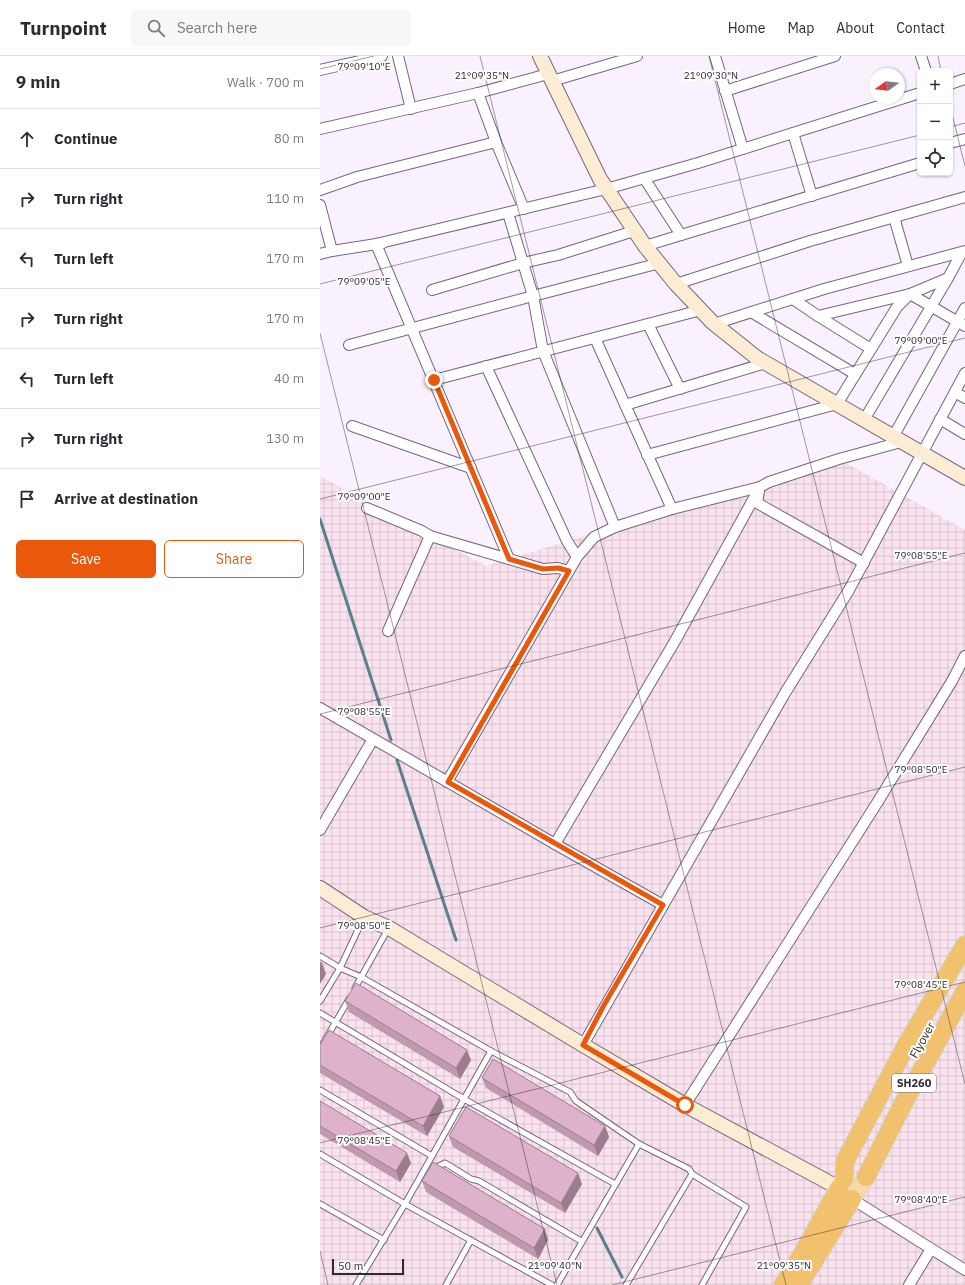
<!DOCTYPE html>
<html lang="en">
<head>
<meta charset="utf-8">
<style>
	:root { --surface:#fff; --page:#f7f7f7; --text:#2b2b33; --muted:#7c7c81; --line:#e1e1e2; --accent:#ea580c }
	body { margin:0; font-family:"IBM Plex Sans",sans-serif; background:var(--page); color:var(--text) }
	.controls { position:absolute; right:12px; top:12px; display:grid; overflow:hidden; border-radius:6px; box-shadow:0 1px 3px #0004 }
	.controls button { width:36px; height:36px; display:grid; place-items:center; padding:0; border:0; border-bottom:1px solid var(--line); background:var(--surface); color:var(--text); font:20px sans-serif }
	.compass { position:absolute; left:549px; top:12px; width:36px; height:36px; border-radius:50%; background:var(--surface); box-shadow:0 1px 3px #0004; rotate:256deg }
	.scale { position:absolute; left:12px; bottom:10px; width:72px; box-sizing:border-box; padding-left:4px; border:2px solid #302833; border-top:0; font-size:11px; line-height:14px; white-space:nowrap; color:#302833; -webkit-text-stroke:3px #fff; paint-order:stroke }
	.stop { position:absolute; width:12px; height:12px; margin:-9px; border:3px solid #ea580c; border-radius:50%; background:#fff }
	.stop.end { background:#ea580c; border-color:#fff; box-shadow:0 1px 4px #0008 }
	.list { margin:0; padding:0; list-style:none }
	h2 { display:flex; justify-content:space-between; align-items:center; height:52px; margin:0; padding:0 16px; font-size:17px }
	h2 small { font-size:13px; font-weight:400; color:var(--muted) }
	.list li { display:grid; grid-template-columns:26px 1fr auto; gap:12px; align-items:center; box-sizing:border-box; height:60px; padding:0 16px; border-top:1px solid var(--line) }
	.list b { display:block; font-size:15px; white-space:nowrap }
	.list em { font-size:13px; font-style:normal; color:var(--muted) }
	.actions { display:flex; gap:8px; padding:12px 16px }
	.actions a { flex:1; padding:9px 0; border:1px solid var(--accent); border-radius:6px; text-align:center; font-size:14px; color:var(--accent) }
	.actions .main { background:var(--accent); color:#fff }
	.icon { flex:none; width:22px; height:22px; fill:none; stroke:currentColor; stroke-width:2; stroke-linecap:round; stroke-linejoin:round }
	.map { position:relative; flex:none; width:645px; height:1229px; overflow:hidden }
	header { display:flex; align-items:center; gap:24px; box-sizing:border-box; height:56px; padding:0 20px; background:var(--surface); border-bottom:1px solid var(--line) }
	header strong { font-size:19px }
	nav { display:flex; gap:22px; margin-inline-start:auto; font-size:14px }
	.search { width:280px; height:36px; background:var(--page); display:flex; align-items:center; gap:10px; box-sizing:border-box; padding:0 14px; border-radius:6px; color:var(--muted); font-size:15px }
	main { display:flex }
	aside { flex:1; background:var(--surface) }
	.map>svg:first-child { display:block }
</style>
</head>
<body>
<header>
<strong>Turnpoint</strong>
<div class="search"><svg class="icon" aria-label="search" viewBox="0 0 24 24"><circle cx="10" cy="10" r="6"/><path d="M15 15l6 6"/></svg>Search here</div>
<nav><a>Home</a><a>Map</a><a>About</a><a>Contact</a></nav>
</header>
<main>
<aside>
<h2>9 min<small>Walk · 700 m</small></h2>
<ul class="list">
<li><svg class="icon" aria-label="ahead" viewBox="0 0 24 24"><path d="M12 20V5M6 11l6-6 6 6"/></svg><div><b>Continue</b></div><em>80 m</em></li>
<li><svg class="icon" aria-label="right" viewBox="0 0 24 24"><path d="M7 20v-9h11M14 6l5 5-5 5"/></svg><div><b>Turn right</b></div><em>110 m</em></li>
<li><svg class="icon" aria-label="left" viewBox="0 0 24 24"><path d="M17 20v-9H6M10 6l-5 5 5 5"/></svg><div><b>Turn left</b></div><em>170 m</em></li>
<li><svg class="icon" aria-label="right" viewBox="0 0 24 24"><path d="M7 20v-9h11M14 6l5 5-5 5"/></svg><div><b>Turn right</b></div><em>170 m</em></li>
<li><svg class="icon" aria-label="left" viewBox="0 0 24 24"><path d="M17 20v-9H6M10 6l-5 5 5 5"/></svg><div><b>Turn left</b></div><em>40 m</em></li>
<li><svg class="icon" aria-label="right" viewBox="0 0 24 24"><path d="M7 20v-9h11M14 6l5 5-5 5"/></svg><div><b>Turn right</b></div><em>130 m</em></li>
<li><svg class="icon" aria-label="arrive" viewBox="0 0 24 24"><path d="M6 21V4h12l-3 4 3 4H6"/></svg><div><b>Arrive at destination</b></div></li>
</ul>
<div class="actions"><a class="main">Save</a><a>Share</a></div>
</aside>
<div class="map">
<svg width="645" height="1229" viewBox="0 0 645 1229">
	<defs>
		<pattern id="industrial-grid" width="8" height="8" patternUnits="userSpaceOnUse"><rect width="8" height="8" fill="#fae3ef"/><path d="M0 4h8M4 0v8" fill="none" stroke="#d7c3cd"/></pattern>
	</defs>
	<rect width="100%" height="100%" fill="#f9f1fd"/>
	<path fill="url(#industrial-grid)" d="M519 403 645 474V1229H0V420L166 510Z"/>
	<g fill="none" stroke-linecap="round" stroke-linejoin="round">
		<g stroke="#5b7f8c" stroke-width="3">
			<path d="M0 463 71 684"/>
			<path d="M77 704 136 884"/>
			<path d="M277 1172 302 1221"/>
		</g>
		<g stroke="#78657f" stroke-width="7">
			<g id="lane">
				<path d="M0 900 20 912 41 921 171 995"/>
				<path d="M35 932 68 873"/>
				<path d="M0 945 20 912 44 861"/>
				<path d="M0 957 144 1043 295 1128"/>
				<path d="M0 993 29 943"/>
				<path d="M0 1034 112 1100"/>
				<path d="M0 1098 85 1148 232 1229"/>
				<path d="M113 1113 125 1107 151 1123 159 1125 261 1185"/>
				<path d="M0 1148 64 1184"/>
				<path d="M36 1229 85 1148 171 995 250 1036 256 1045 319 1088 369 1113 372 1118 426 1151 382 1229"/>
				<path d="M126 1229 151 1184"/>
				<path d="M237 1229 319 1088"/>
				<path d="M306 1229 372 1118"/>
			</g>
		</g>
		<g stroke="#78657f" stroke-width="12">
			<g id="street">
				<path d="M78 0 91 53"/>
				<path d="M395 0 423 93"/>
				<path d="M601 0 606 15"/>
				<path d="M0 14 62 0"/>
				<path d="M232 25 317 0"/>
				<path d="M630 28 645 23"/>
				<path d="M405 35 515 0"/>
				<path d="M158 37 228 18"/>
				<path d="M0 73 158 37 176 86"/>
				<path d="M473 77 492 140"/>
				<path d="M630 87 645 83"/>
				<path d="M324 122 361 179"/>
				<path d="M0 134 37 121 176 86 204 153"/>
				<path d="M0 149 12 195 63 187"/>
				<path d="M188 157 213 240 223 295 295 471"/>
				<path d="M574 161 588 210"/>
				<path d="M325 190 361 179 600 107"/>
				<path d="M0 198 12 195"/>
				<path d="M356 228 490 185 645 141"/>
				<path d="M112 234 203 207 238 199 314 175"/>
				<path d="M473 243 498 260 590 238 645 270"/>
				<path d="M431 256 535 318"/>
				<path d="M498 260 551 293"/>
				<path d="M328 268 360 333"/>
				<path d="M394 268 504 233 645 195"/>
				<path d="M275 282 352 453"/>
				<path d="M29 289 213 240 340 207"/>
				<path d="M166 310 247 485 257 501"/>
				<path d="M114 324 381 254"/>
				<path d="M635 336 645 342"/>
				<path d="M305 349 446 307"/>
				<path d="M620 363 645 378"/>
				<path d="M544 364 628 222"/>
				<path d="M32 370 151 412"/>
				<path d="M573 381 645 252"/>
				<path d="M327 399 517 348 577 251 590 238 628 222 642 196"/>
				<path d="M439 435 437 447 544 507"/>
				<path d="M47 452 102 475 110 480 223 513 238 512 249 515"/>
				<path d="M189 503 56 188 286 133 378 107 600 37"/>
				<path d="M68 575 110 480"/>
				<path d="M0 652 235 788 343 849"/>
				<path d="M127 726 257 501 274 481 295 471 352 453 440 431 449 426 519 403 581 386"/>
				<path d="M0 774 53 683"/>
				<path d="M235 788 355 585 440 431"/>
				<path d="M263 989 465 637 529 534 645 317"/>
				<path d="M365 1049 557 747 632 625 645 600"/>
				<path d="M532 1143 645 1214"/>
				<path d="M589 1229 611 1193"/>
			</g>
		</g>
		<g stroke="#78657f" stroke-width="16">
			<g id="secondary">
				<path d="M220 0 280 123 325 190 356 228 392 266 437 302 645 422"/>
				<path d="M0 832 44 861 69 872 263 989 365 1049 519 1132"/>
			</g>
		</g>
		<g stroke="#d6d4d6" stroke-width="18">
			<path id="primary" d="M532 1143 546 1121"/>
		</g>
		<g stroke="#d6d4d6" stroke-width="20">
			<g id="highway">
				<path d="M546 1121 583 1048 645 935"/>
				<path d="M524 1123 525 1105 588 986 645 889"/>
				<path d="M463 1229 483 1197 519 1132"/>
				<path d="M479 1229 532 1143"/>
			</g>
		</g>
		<use href="#lane" stroke="#fff" stroke-width="5"/>
		<use href="#street" stroke="#fff" stroke-width="10"/>
		<use href="#secondary" stroke="#fbecd3" stroke-width="14"/>
		<use href="#primary" stroke="#f7daa7" stroke-width="16"/>
		<use href="#highway" stroke="#f2c16d" stroke-width="18"/>
	</g>
	<g fill="#c099af">
		<path d="M25 945 151 1004 140 1023 29 956Z"/>
		<path d="M0 989 120 1040 124 1051 107 1080 0 1017Z"/>
		<path d="M162 1022 285 1070 289 1081 278 1100 166 1032Z"/>
		<path d="M0 1045 91 1107 80 1126 0 1078Z"/>
		<path d="M129 1080 262 1128 245 1157 133 1091Z"/>
		<path d="M102 1125 225 1173 228 1184 218 1203 106 1136Z"/>
	</g>
	<g fill="#9c7d8e">
		<path d="M2 907 6 918 0 928V911Z"/>
		<path d="M147 994 151 1004 140 1023 136 1012Z"/>
		<path d="M120 1040 124 1051 107 1080 103 1070Z"/>
		<path d="M285 1070 289 1081 278 1100 274 1089Z"/>
		<path d="M87 1097 91 1107 80 1126 76 1115Z"/>
		<path d="M258 1117 262 1128 245 1157 241 1147Z"/>
		<path d="M225 1173 228 1184 218 1203 214 1192Z"/>
	</g>
	<g fill="#dfb2cb" stroke="#9c7d8e">
		<path d="M0 906 2 907 0 911Z"/>
		<path d="M36 927 147 994 136 1012 25 945Z"/>
		<path d="M9 974 120 1040 103 1070 0 1009V989Z"/>
		<path d="M173 1003 285 1070 274 1089 162 1022Z"/>
		<path d="M0 1045 87 1097 76 1115 0 1070Z"/>
		<path d="M146 1051 258 1117 241 1147 129 1080Z"/>
		<path d="M113 1106 225 1173 214 1192 102 1125Z"/>
	</g>
	<g fill="none" stroke-linecap="round" stroke-linejoin="round">
		<path stroke="#ea580c" stroke-width="5" d="M114 324 189 503 223 513 238 512 249 515 128 726 343 849 284 949 263 989 365 1049"/>
	</g>
	<path fill="none" stroke="#302833" stroke-width="1" stroke-opacity="0.45" d="M160 0 466 1229M389 0 645 1028M618 0 621 15M0 13 54 0M630 50 645 110M630 71 645 67M0 228 600 79M0 277 237 1229M0 443 645 282M0 658 645 497M0 872 645 711M0 1087 645 926M0 1195 8 1229M292 1229 645 1141"/>
	<g text-anchor="middle" dominant-baseline="central" stroke-width="4" stroke-linejoin="round" paint-order="stroke">
		<rect fill="#fff" stroke="#6e6870" stroke-width="1" x="572" y="1018" width="44" height="18" rx="3"/>
		<g font-size="11" font-weight="bold" fill="#302833">
			<text x="594" y="1027">SH260</text>
		</g>
		<g font-size="12" fill="#302833" stroke="#fff">
			<text transform="translate(602 984) rotate(-61)">Flyover</text>
		</g>
	</g>
	<g font-size="10" text-anchor="middle" fill="#302833" stroke="#fff" stroke-width="4" stroke-linejoin="round" paint-order="stroke">
		<text x="44" y="14">79°09'10"E</text>
		<text x="391" y="23">21°09'30"N</text>
		<text x="162" y="23">21°09'35"N</text>
		<text x="44" y="229">79°09'05"E</text>
		<text x="601" y="288">79°09'00"E</text>
		<text x="44" y="444">79°09'00"E</text>
		<text x="601" y="503">79°08'55"E</text>
		<text x="44" y="659">79°08'55"E</text>
		<text x="601" y="717">79°08'50"E</text>
		<text x="44" y="873">79°08'50"E</text>
		<text x="601" y="932">79°08'45"E</text>
		<text x="44" y="1088">79°08'45"E</text>
		<text x="601" y="1147">79°08'40"E</text>
		<text x="235" y="1213">21°09'40"N</text>
		<text x="464" y="1213">21°09'35"N</text>
	</g>
</svg>
<div class="controls">
<button>+</button>
<button>−</button>
<button><svg class="icon" aria-label="locate" viewBox="0 0 24 24"><circle cx="12" cy="12" r="6"/><path d="M12 2v4M12 18v4M2 12h4M18 12h4"/></svg></button>
</div>
<svg class="compass" viewBox="-18 -18 36 36"><path d="M0-13l5 13h-10z" fill="#e53935"/><path d="M0 13l5-13h-10z" fill="#7c7c81"/></svg>
<div class="scale">50 m</div>
<div class="stop" style="left:365px;top:1049px"></div>
<div class="stop end" style="left:114px;top:324px"></div>
</div>
</main>
</body>
</html>
